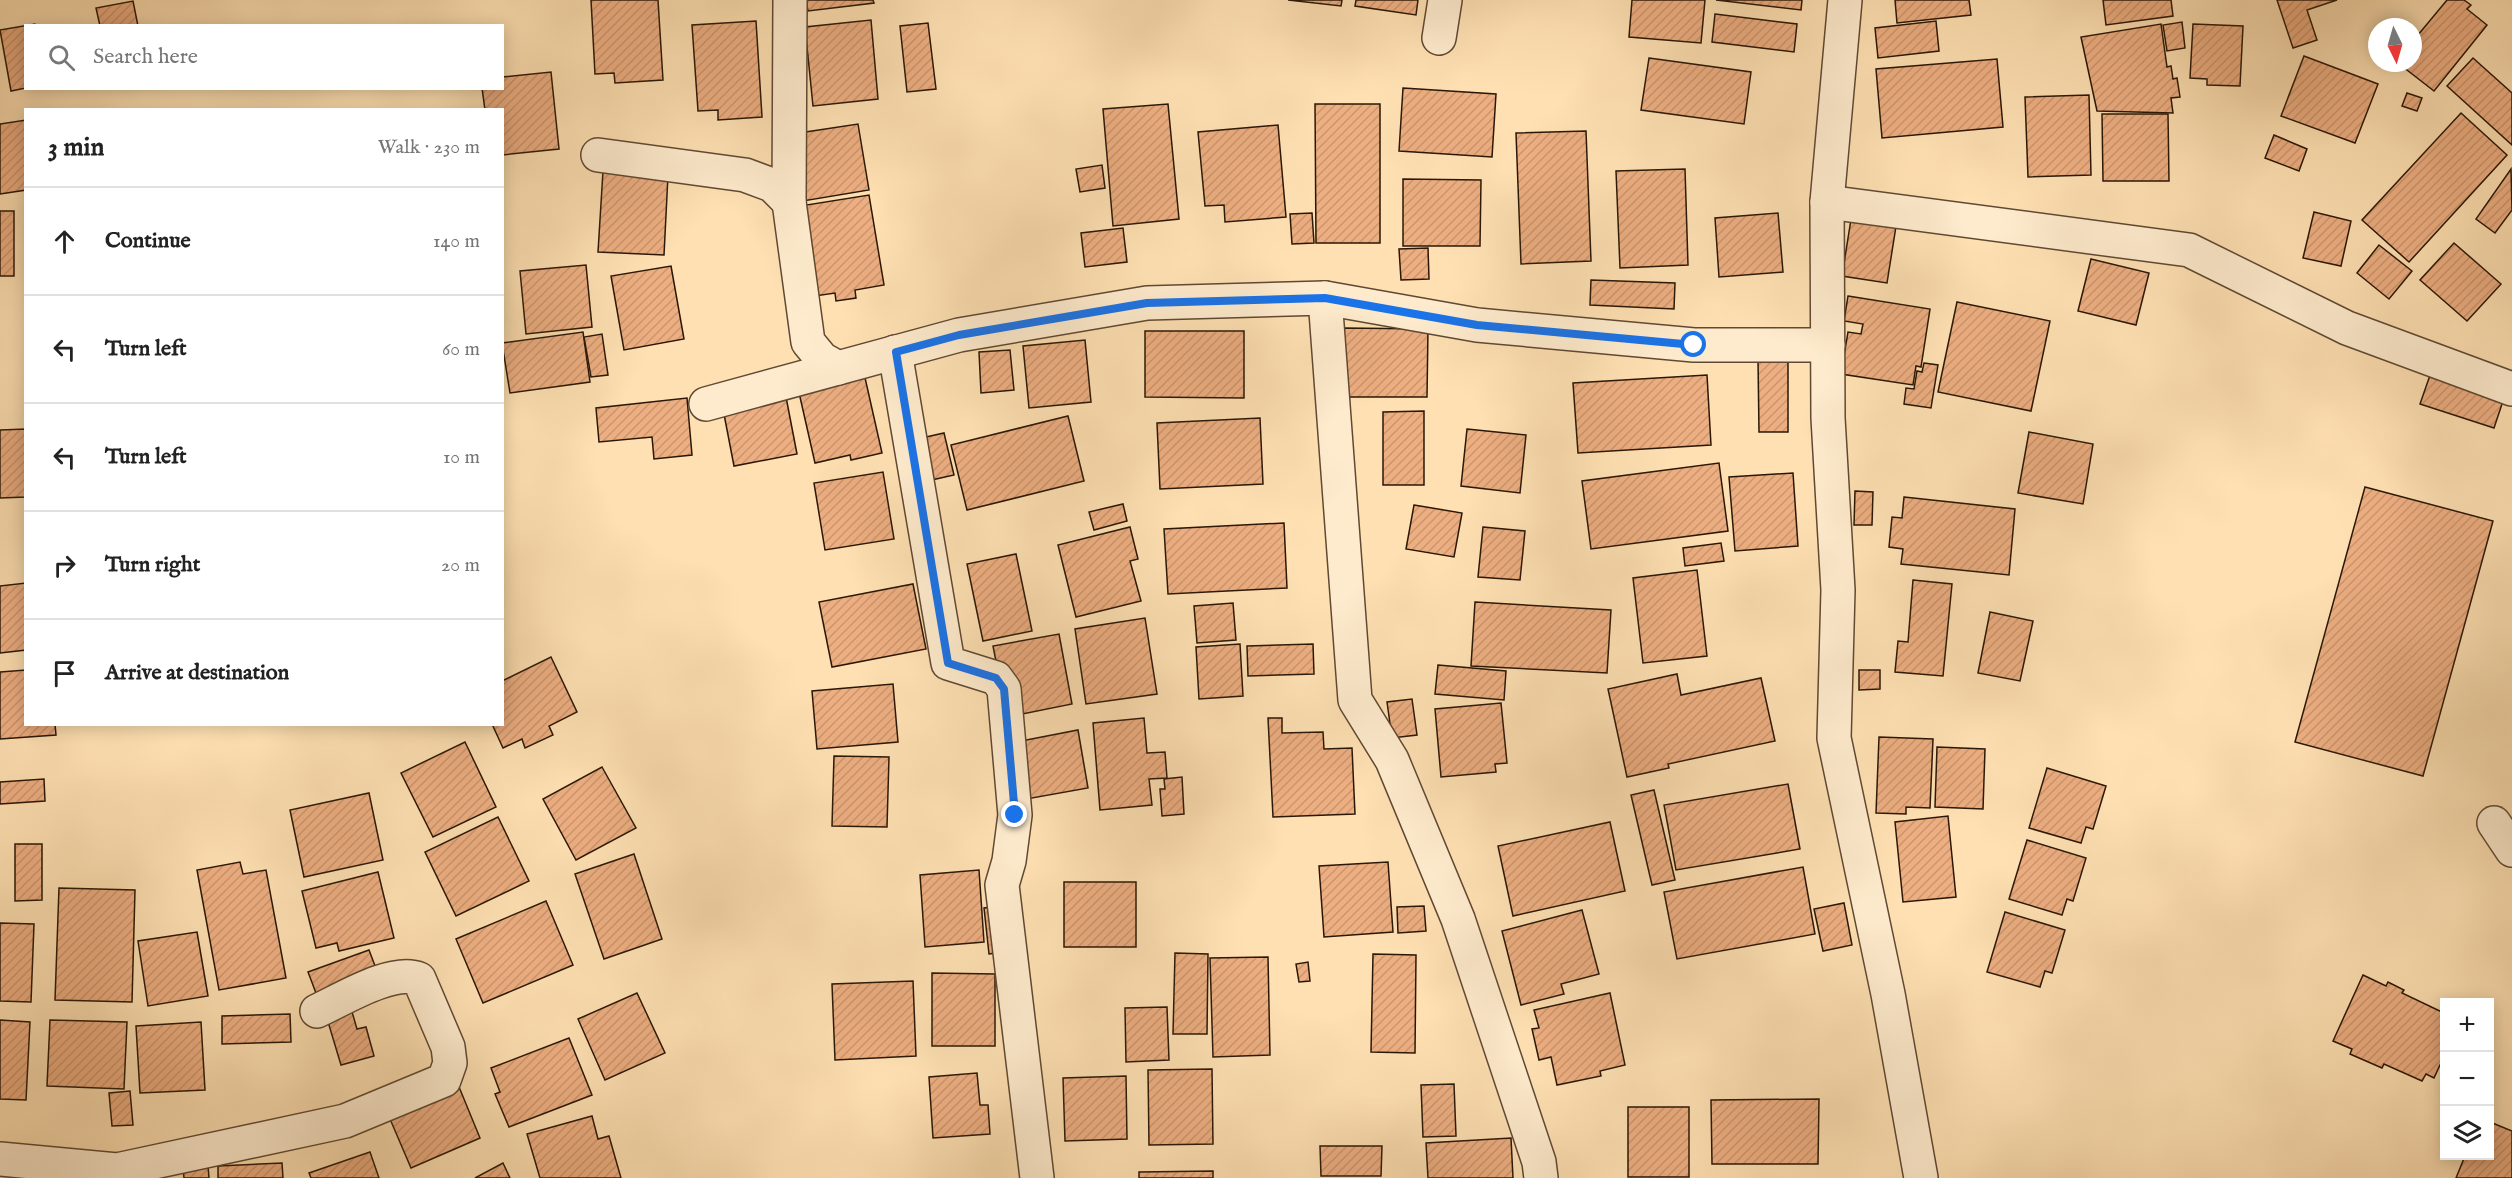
<!DOCTYPE html>
<html lang="en">
<head>
<meta charset="utf-8">
<style>
	:root { --surface:#fff; --page:#f6f6f6; --text:#222; --muted:#767676; --line:#e0e0e0 }
	body { margin:0; font-family:"IM FELL English",serif; background:var(--page); color:var(--text) }
	.controls { position:absolute; right:18px; bottom:18px; display:grid; overflow:hidden; border-radius:0px; box-shadow:0 3px 15px #0003 }
	.controls button { width:54px; height:54px; display:grid; place-items:center; padding:0; border:0; border-bottom:2px solid var(--line); background:var(--surface); color:var(--text); font:30px sans-serif }
	.compass { position:absolute; left:2368px; top:18px; width:54px; height:54px; border-radius:50%; background:var(--surface); box-shadow:0 3px 15px #0003; rotate:175deg }
	.stop { position:absolute; width:18px; height:18px; margin:-14px; border:4px solid #1a73e8; border-radius:50%; background:#fff }
	.stop.end { background:#1a73e8; border-color:#fff; box-shadow:0 2px 6px #0008 }
	.list { margin:0; padding:0; list-style:none }
	h2 { display:flex; justify-content:space-between; align-items:center; height:78px; margin:0; padding:0 24px; font-size:26px }
	h2 small { font-size:20px; font-weight:400; color:var(--muted) }
	.list li { display:grid; grid-template-columns:39px 1fr auto; gap:18px; align-items:center; box-sizing:border-box; height:108px; padding:0 24px; border-top:2px solid var(--line) }
	.list b { display:block; font-size:22px; white-space:nowrap }
	.list em { font-size:20px; font-style:normal; color:var(--muted) }
	.icon { flex:none; width:33px; height:33px; fill:none; stroke:currentColor; stroke-width:2; stroke-linecap:round; stroke-linejoin:round }
	.map { position:relative; flex:none; width:2512px; height:1178px; overflow:hidden }
	.search { position:absolute; background:var(--surface); box-shadow:0 3px 15px #0003; left:24px; top:24px; width:480px; height:66px; display:flex; align-items:center; gap:15px; box-sizing:border-box; padding:0 21px; border-radius:0px; color:var(--muted); font-size:22px }
	.panel { position:absolute; background:var(--surface); box-shadow:0 3px 15px #0003; left:24px; top:108px; width:480px; height:618px; border-radius:0px }
	.map>svg:first-child { display:block }
</style>
</head>
<body>
<div class="map">
<svg width="2512" height="1178" viewBox="0 0 2512 1178">
	<defs>
		<pattern id="building-hatch" width="6" height="6" patternUnits="userSpaceOnUse" patternTransform="scale(1.5)"><rect width="6" height="6" fill="#edae81"/><path d="M-1 1l2-2M0 6l6-6M5 7l2-2" fill="none" stroke="#cb956e"/></pattern>
	</defs>
	<rect width="100%" height="100%" fill="#fee0b2"/>
	<filter id="stains"><feTurbulence type="fractalNoise" baseFrequency=".00333" numOctaves="4"/><feColorMatrix values="0 0 0 0 .2 0 0 0 0 .09 0 0 0 0 .02 0 0 0 .5 -.17"/></filter>
	<radialGradient id="worn" r=".72"><stop offset=".6" stop-color="#630" stop-opacity="0"/><stop offset="1" stop-color="#630" stop-opacity=".3"/></radialGradient>
	<g fill="url(#building-hatch)" stroke="#2a1707" stroke-width="1.5">
		<path d="M591 0H658L663 80 615 83 614 73 595 74Z"/>
		<path d="M806 0H873L874 3 808 11Z"/>
		<path d="M1288 0H1342L1341 6Z"/>
		<path d="M1356 0H1418L1416 15 1355 6Z"/>
		<path d="M1632 0H1705L1701 43 1629 37Z"/>
		<path d="M1716 0H1802L1801 10Z"/>
		<path d="M1895 0H1969L1971 15 1897 23Z"/>
		<path d="M2103 0H2171L2173 16 2106 25Z"/>
		<path d="M2277 0H2337L2307 10 2317 40 2293 48Z"/>
		<path d="M2447 0H2464L2471 5 2467 9 2487 25 2434 91 2398 63H2413V41Z"/>
		<path d="M133 1 138 26H100L96 8Z"/>
		<path d="M1715 14 1797 24 1794 52 1712 42Z"/>
		<path d="M871 20 878 99 813 106 805 27Z"/>
		<path d="M756 21 762 117 718 120V110L698 111 692 25Z"/>
		<path d="M1936 21 1939 51 1878 58 1875 28Z"/>
		<path d="M2182 22 2185 48 2167 51 2163 25Z"/>
		<path d="M928 23 936 89 907 92 900 26Z"/>
		<path d="M35 24 36 26H26V88L11 91 0 30Z"/>
		<path d="M2161 24 2167 67 2171 66 2173 79 2177 78 2180 97 2171 98 2173 113 2097 111 2081 37Z"/>
		<path d="M2193 24 2243 26 2240 86 2207 85V79L2190 78Z"/>
		<path d="M2304 56 2378 84 2355 143 2281 116Z"/>
		<path d="M1649 58 1751 72 1744 124 1641 110Z"/>
		<path d="M2473 58 2512 93V145L2447 86Z"/>
		<path d="M1997 59 2003 127 1882 138 1876 69Z"/>
		<path d="M551 72 559 149 502 155V110H485L482 88H502V77Z"/>
		<path d="M1403 88 1496 94 1492 157 1399 151Z"/>
		<path d="M2407 93 2422 98 2417 111 2402 106Z"/>
		<path d="M2089 95 2091 175 2028 177 2025 97Z"/>
		<path d="M1168 104 1179 219 1113 226 1103 109Z"/>
		<path d="M1315 104H1380V243H1316Z"/>
		<path d="M2461 113 2507 155 2409 262 2362 220Z"/>
		<path d="M2102 114H2168L2169 181H2103Z"/>
		<path d="M26 120V190L0 194V124Z"/>
		<path d="M858 124 869 190 797 202 786 135Z"/>
		<path d="M1278 125 1286 217 1225 222 1224 205 1205 206 1198 132Z"/>
		<path d="M1586 131 1591 261 1521 264 1516 133Z"/>
		<path d="M2274 135 2307 149 2299 171 2265 158Z"/>
		<path d="M1102 165 1105 188 1080 192 1076 169Z"/>
		<path d="M1685 169 1688 265 1620 268 1616 171Z"/>
		<path d="M2511 169 2512 210 2495 233 2476 219Z"/>
		<path d="M603 171 668 175 664 255 598 252Z"/>
		<path d="M1403 179 1481 180 1480 246H1403Z"/>
		<path d="M869 195 884 285 855 290 856 298 836 301 835 293 815 296 800 206Z"/>
		<rect x="0" y="211" width="14" height="65"/>
		<path d="M2314 212 2351 221 2341 266 2303 258Z"/>
		<path d="M1312 213 1314 243 1292 244 1290 214Z"/>
		<path d="M1778 213 1783 272 1719 277 1715 218Z"/>
		<path d="M1852 213 1897 220 1887 283 1842 276Z"/>
		<path d="M1123 228 1127 262 1085 267 1081 233Z"/>
		<path d="M2454 243 2501 284 2467 321 2420 280Z"/>
		<path d="M2379 245 2412 271 2389 299 2357 273Z"/>
		<path d="M1428 248 1429 279 1401 280 1399 249Z"/>
		<path d="M2091 259 2149 273 2136 325 2078 311Z"/>
		<path d="M586 265 592 327 526 334 520 271Z"/>
		<path d="M671 266 684 339 624 350 611 276Z"/>
		<path d="M1591 280 1675 283 1674 309 1590 305Z"/>
		<path d="M1848 296 1930 309 1921 367 1916 366 1913 385 1841 374 1848 332 1861 334 1863 324 1844 321Z"/>
		<path d="M1957 302 2050 321 2031 411 1938 392Z"/>
		<path d="M1344 328 1428 329 1427 397H1343Z"/>
		<path d="M1145 331H1244V398L1145 397Z"/>
		<path d="M583 332 590 382 510 393 502 343Z"/>
		<path d="M602 334 608 375 591 377 584 337Z"/>
		<path d="M1085 340 1091 402 1029 408 1023 346Z"/>
		<path d="M1010 350 1014 390 981 393 979 352Z"/>
		<path d="M1788 358V432H1759L1758 359Z"/>
		<path d="M2436 358 2509 383 2494 428 2420 404Z"/>
		<path d="M861 360 882 453 851 460 850 455 815 463 795 375Z"/>
		<path d="M1924 363 1938 365 1931 408 1904 404 1906 388 1914 389 1917 371 1922 372Z"/>
		<path d="M1707 375 1711 445 1578 453 1573 383Z"/>
		<path d="M786 397 797 454 734 466 723 409Z"/>
		<path d="M687 398 692 455 654 459 652 437 599 442 596 408Z"/>
		<path d="M1424 411V485H1383V412Z"/>
		<path d="M1068 416 1084 481 967 510 951 445Z"/>
		<path d="M1260 418 1263 484 1160 489 1157 423Z"/>
		<path d="M26 429V497L0 498V430Z"/>
		<path d="M1467 429 1526 435 1520 493 1461 486Z"/>
		<path d="M2029 432 2093 444 2083 504 2018 493Z"/>
		<path d="M944 433 954 475 927 481 917 439Z"/>
		<path d="M1719 463 1728 531 1591 549 1582 481Z"/>
		<path d="M883 472 894 539 825 550 814 483Z"/>
		<path d="M1793 473 1798 546 1735 551 1729 477Z"/>
		<path d="M2365 487 2493 521 2423 776 2295 742Z"/>
		<path d="M1855 491 1873 492 1872 525H1854Z"/>
		<path d="M1904 497 2015 509 2009 575 1901 564 1903 549 1889 547 1892 517 1902 518Z"/>
		<path d="M1123 504 1127 521 1094 530 1089 512Z"/>
		<path d="M1414 505 1462 513 1454 557 1406 549Z"/>
		<path d="M1284 523 1287 588 1168 594 1164 529Z"/>
		<path d="M1130 527 1138 559 1130 561 1141 601 1076 617 1058 545Z"/>
		<path d="M1483 527 1525 531 1520 580 1478 577Z"/>
		<path d="M1721 543 1724 561 1685 566 1683 548Z"/>
		<path d="M1016 554 1032 631 983 641 967 564Z"/>
		<path d="M1697 570 1707 656 1643 663 1633 578Z"/>
		<path d="M1913 580 1952 584 1943 676 1895 672 1898 641 1908 642Z"/>
		<path d="M26 583V650L0 653V586Z"/>
		<path d="M913 584 926 649 832 667 819 602Z"/>
		<path d="M1475 602 1611 610 1607 673 1471 666Z"/>
		<path d="M1233 603 1236 640 1197 643 1194 606Z"/>
		<path d="M1990 612 2033 621 2020 681 1978 673Z"/>
		<path d="M1145 618 1157 694 1086 704 1075 629Z"/>
		<path d="M1059 634 1072 704 1007 717 993 646Z"/>
		<path d="M1240 644 1243 696 1199 699 1196 647Z"/>
		<path d="M1313 644 1314 674 1248 676 1247 646Z"/>
		<path d="M551 657 577 712 549 726 553 735 525 748 522 739 503 748 492 724H502V681Z"/>
		<path d="M1438 665 1506 671 1504 700 1435 694Z"/>
		<path d="M26 670V724H55L56 735 0 739V672Z"/>
		<path d="M1859 670H1880V689L1859 690Z"/>
		<path d="M1677 674 1681 695 1761 678 1775 741 1668 764 1669 768 1627 777 1608 689Z"/>
		<path d="M893 684 898 742 817 749 812 691Z"/>
		<path d="M1412 699 1417 735 1392 738 1387 702Z"/>
		<path d="M1501 703 1507 763 1495 764 1496 772 1441 777 1435 709Z"/>
		<path d="M1144 718 1147 753 1165 752 1167 778 1149 779 1152 805 1100 810 1093 723Z"/>
		<path d="M1268 718H1282V733L1323 732 1324 749 1352 748 1355 814 1273 817Z"/>
		<path d="M1078 730 1088 788 1021 800 1011 743Z"/>
		<path d="M1879 737 1933 739 1930 808 1906 807V814L1876 813Z"/>
		<path d="M465 742 496 807 433 837 401 773Z"/>
		<path d="M1937 747 1985 749 1983 809 1935 807Z"/>
		<path d="M834 756 889 757 887 827 832 826Z"/>
		<path d="M602 767 636 828 576 860 543 799Z"/>
		<path d="M2047 768 2106 786 2093 829 2086 827 2081 843 2029 828Z"/>
		<path d="M1182 777 1184 814 1162 816 1160 789H1165L1164 779Z"/>
		<path d="M44 779 45 801 0 804V782Z"/>
		<path d="M1788 784 1800 849 1676 870 1664 805Z"/>
		<path d="M1654 790 1675 880 1652 885 1631 795Z"/>
		<path d="M369 793 383 860 304 877 290 810Z"/>
		<path d="M1948 816 1956 897 1903 902 1895 822Z"/>
		<path d="M498 817 529 881 456 916 425 852Z"/>
		<path d="M1610 822 1625 891 1513 916 1498 846Z"/>
		<path d="M2027 840 2086 858 2073 901 2067 899 2062 915 2009 899Z"/>
		<path d="M15 844H42V900L15 901Z"/>
		<path d="M634 854 662 939 604 959 575 874Z"/>
		<path d="M240 862 243 874 266 870 286 978 219 990 197 870Z"/>
		<path d="M1388 862 1393 932 1324 937 1319 866Z"/>
		<path d="M1803 867 1815 934 1677 959 1664 892Z"/>
		<path d="M979 870 984 942 925 947 920 875Z"/>
		<path d="M378 872 394 938 339 951 337 943 316 948 302 891Z"/>
		<rect x="1064" y="882" width="72" height="65"/>
		<path d="M59 888 135 890 132 1002 55 1000Z"/>
		<path d="M546 901 573 965 483 1003 456 939Z"/>
		<path d="M1844 903 1852 945 1823 951 1814 909Z"/>
		<path d="M1011 905 1016 951 989 954 984 908Z"/>
		<path d="M1424 906 1426 931 1398 933 1397 907Z"/>
		<path d="M1582 910 1599 974 1561 984 1564 994 1521 1005 1502 931Z"/>
		<path d="M2005 912 2065 930 2052 973 2045 971 2040 987 1987 972Z"/>
		<path d="M0 923 34 924 31 1002 0 1001Z"/>
		<path d="M197 932 208 996 148 1006 138 941Z"/>
		<path d="M369 950 380 979 319 1001 308 972Z"/>
		<path d="M1175 953 1208 954 1207 1034H1173Z"/>
		<path d="M1373 954 1416 955 1415 1053 1371 1052Z"/>
		<path d="M1268 957 1270 1055 1213 1057 1210 958Z"/>
		<path d="M1308 962 1310 981 1299 982 1296 964Z"/>
		<path d="M932 973 995 974V1046H932Z"/>
		<path d="M2363 975 2386 986 2388 982 2404 990 2402 993 2444 1013V1067L2440 1065 2434 1078 2426 1074 2422 1081 2384 1064 2382 1068 2350 1054 2352 1049 2333 1041Z"/>
		<path d="M913 981 916 1056 835 1060 832 984Z"/>
		<path d="M637 993 665 1053 605 1080 578 1019Z"/>
		<path d="M1610 993 1625 1065 1600 1071 1601 1076 1557 1085 1551 1057 1539 1060 1532 1029 1539 1028 1534 1010Z"/>
		<path d="M348 998 357 1029 366 1027 374 1056 341 1065 323 1005Z"/>
		<path d="M1167 1007 1169 1060 1126 1062 1125 1008Z"/>
		<path d="M290 1014 291 1042 222 1044V1016Z"/>
		<path d="M0 1020 30 1022 26 1100 0 1099Z"/>
		<path d="M50 1020 127 1022 124 1089 47 1086Z"/>
		<path d="M201 1022 205 1090 140 1093 136 1026Z"/>
		<path d="M569 1038 592 1095 509 1127 495 1094 500 1092 491 1068Z"/>
		<path d="M1212 1069 1213 1144 1149 1145 1148 1070Z"/>
		<path d="M977 1073 980 1105H988L990 1134 933 1138 929 1077Z"/>
		<path d="M1126 1076 1127 1139 1065 1141 1063 1078Z"/>
		<path d="M457 1082 480 1138 411 1168 387 1112Z"/>
		<path d="M1454 1084 1456 1136 1423 1137 1421 1085Z"/>
		<path d="M130 1091 133 1125 112 1126 109 1093Z"/>
		<path d="M1819 1099 1818 1164H1712L1711 1100Z"/>
		<rect x="1628" y="1107" width="61" height="70"/>
		<path d="M592 1116 598 1139 609 1136 621 1178H540L527 1134Z"/>
		<path d="M2490 1122 2512 1131V1178H2456L2465 1156H2490Z"/>
		<path d="M1511 1138 1513 1178H1428L1426 1143Z"/>
		<path d="M1320 1146H1382L1381 1176H1321Z"/>
		<path d="M370 1152 379 1178H311L309 1173Z"/>
		<path d="M282 1163 283 1178H218V1166Z"/>
		<path d="M503 1163 510 1178H475Z"/>
		<path d="M208 1166 209 1178H184L183 1169Z"/>
		<path d="M1213 1171V1178H1139V1172Z"/>
	</g>
	<g fill="none" stroke-linecap="round" stroke-linejoin="round">
		<g stroke="#5f4932" stroke-width="36">
			<g id="minor">
				<path d="M790 0 789 202 808 342 822 359 838 368"/>
				<path d="M1845 0 1827 202 1828 418 1838 590 1834 738 1888 994 1921 1178"/>
				<path d="M1439 38 1445 0"/>
				<path d="M598 155 745 175 772 185 789 202"/>
				<path d="M1827 202 2189 250 2347 328 2512 389"/>
				<path d="M1325 298 1355 700 1392 760 1458 919 1539 1162 1541 1178"/>
				<path d="M895 352 948 663 996 678 1004 689 1015 815 1009 861 1002 885 1037 1178"/>
				<path d="M706 404 959 335 1147 303 1325 298 1477 325 1694 345H1828"/>
				<path d="M2494 823 2512 850"/>
				<path d="M0 1159 117 1170 345 1121 444 1080 450 1063 448 1047 419 979C393 968 343 999 317 1011"/>
			</g>
		</g>
		<use href="#minor" stroke="#feebcd" stroke-width="33"/>
	</g>
	<g fill="none" stroke-linecap="round" stroke-linejoin="round">
		<path stroke="#1a73e8" stroke-width="8" d="M1015 815 1004 689 996 678 948 663 896 352 959 335 1147 303 1325 298 1477 325 1694 345"/>
	</g>
	<rect width="100%" height="100%" filter="url(#stains)"/>
	<rect width="100%" height="100%" fill="url(#worn)"/>
</svg>
<div class="controls">
<button>+</button>
<button>−</button>
<button><svg class="icon" aria-label="layers" viewBox="0 0 24 24"><path d="M12 4l9 5-9 5-9-5zM3 14l9 5 9-5"/></svg></button>
</div>
<svg class="compass" viewBox="-18 -18 36 36"><path d="M0-13l5 13h-10z" fill="#e53935"/><path d="M0 13l5-13h-10z" fill="#767676"/></svg>
<div class="stop" style="left:1694px;top:345px"></div>
<div class="stop end" style="left:1015px;top:815px"></div>
<div class="search"><svg class="icon" aria-label="search" viewBox="0 0 24 24"><circle cx="10" cy="10" r="6"/><path d="M15 15l6 6"/></svg>Search here</div>
<section class="panel">
<h2>3 min<small>Walk · 230 m</small></h2>
<ul class="list">
<li><svg class="icon" aria-label="ahead" viewBox="0 0 24 24"><path d="M12 20V5M6 11l6-6 6 6"/></svg><div><b>Continue</b></div><em>140 m</em></li>
<li><svg class="icon" aria-label="left" viewBox="0 0 24 24"><path d="M17 20v-9H6M10 6l-5 5 5 5"/></svg><div><b>Turn left</b></div><em>60 m</em></li>
<li><svg class="icon" aria-label="left" viewBox="0 0 24 24"><path d="M17 20v-9H6M10 6l-5 5 5 5"/></svg><div><b>Turn left</b></div><em>10 m</em></li>
<li><svg class="icon" aria-label="right" viewBox="0 0 24 24"><path d="M7 20v-9h11M14 6l5 5-5 5"/></svg><div><b>Turn right</b></div><em>20 m</em></li>
<li><svg class="icon" aria-label="arrive" viewBox="0 0 24 24"><path d="M6 21V4h12l-3 4 3 4H6"/></svg><div><b>Arrive at destination</b></div></li>
</ul>
</section>
</div>
</body>
</html>
